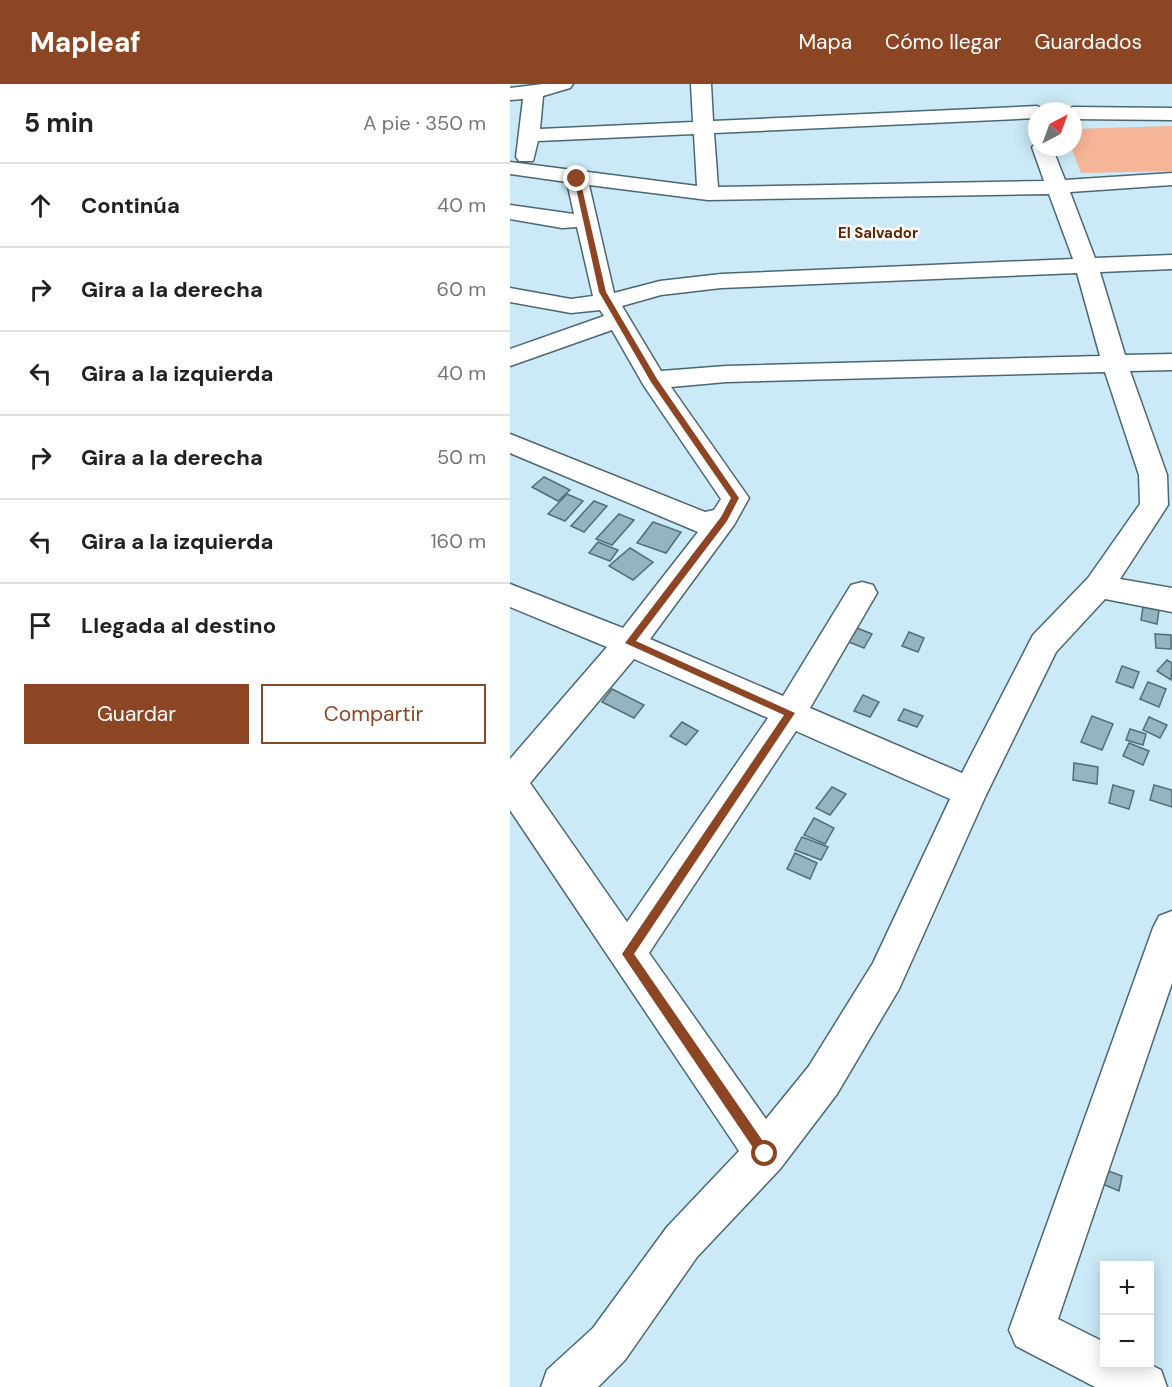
<!DOCTYPE html>
<html lang="es">
<head>
<meta charset="utf-8">
<style>
	:root { --surface:#fff; --page:#f6f6f6; --text:#202124; --muted:#757577; --line:#e0e0e0; --accent:#8d4624 }
	body { margin:0; font-family:"DM Sans",sans-serif; background:var(--page); color:var(--text) }
	.controls { position:absolute; right:18px; bottom:18px; display:grid; overflow:hidden; border-radius:0px; box-shadow:0 3px 15px #0003 }
	.controls button { width:54px; height:54px; display:grid; place-items:center; padding:0; border:0; border-bottom:2px solid var(--line); background:var(--surface); color:var(--text); font:30px sans-serif }
	.compass { position:absolute; left:518px; top:18px; width:54px; height:54px; border-radius:50%; background:var(--surface); box-shadow:0 3px 15px #0003; rotate:41deg }
	.stop { position:absolute; width:18px; height:18px; margin:-14px; border:4px solid #8d4624; border-radius:50%; background:#fff }
	.stop.end { background:#8d4624; border-color:#fff; box-shadow:0 2px 6px #0008 }
	.list { margin:0; padding:0; list-style:none }
	h2 { display:flex; justify-content:space-between; align-items:center; height:78px; margin:0; padding:0 24px; font-size:26px }
	h2 small { font-size:20px; font-weight:400; color:var(--muted) }
	.list li { display:grid; grid-template-columns:39px 1fr auto; gap:18px; align-items:center; box-sizing:border-box; height:84px; padding:0 24px; border-top:2px solid var(--line) }
	.list b { display:block; font-size:22px; white-space:nowrap }
	.list em { font-size:20px; font-style:normal; color:var(--muted) }
	.actions { display:flex; gap:12px; padding:18px 24px }
	.actions a { flex:1; padding:14px 0; border:2px solid var(--accent); border-radius:0px; text-align:center; font-size:21px; color:var(--accent) }
	.actions .main { background:var(--accent); color:#fff }
	.icon { flex:none; width:33px; height:33px; fill:none; stroke:currentColor; stroke-width:2; stroke-linecap:round; stroke-linejoin:round }
	.map { position:relative; flex:none; width:662px; height:1303px; overflow:hidden }
	header { display:flex; align-items:center; gap:36px; box-sizing:border-box; height:84px; padding:0 30px; background:var(--accent); color:#fff }
	header strong { font-size:28px }
	nav { display:flex; gap:33px; margin-inline-start:auto; font-size:21px }
	main { display:flex }
	aside { flex:1; background:var(--surface) }
	.map>svg:first-child { display:block }
</style>
</head>
<body>
<header>
<strong>Mapleaf</strong>
<nav><a>Mapa</a><a>Cómo llegar</a><a>Guardados</a></nav>
</header>
<main>
<aside>
<h2>5 min<small>A pie · 350 m</small></h2>
<ul class="list">
<li><svg class="icon" aria-label="ahead" viewBox="0 0 24 24"><path d="M12 20V5M6 11l6-6 6 6"/></svg><div><b>Continúa</b></div><em>40 m</em></li>
<li><svg class="icon" aria-label="right" viewBox="0 0 24 24"><path d="M7 20v-9h11M14 6l5 5-5 5"/></svg><div><b>Gira a la derecha</b></div><em>60 m</em></li>
<li><svg class="icon" aria-label="left" viewBox="0 0 24 24"><path d="M17 20v-9H6M10 6l-5 5 5 5"/></svg><div><b>Gira a la izquierda</b></div><em>40 m</em></li>
<li><svg class="icon" aria-label="right" viewBox="0 0 24 24"><path d="M7 20v-9h11M14 6l5 5-5 5"/></svg><div><b>Gira a la derecha</b></div><em>50 m</em></li>
<li><svg class="icon" aria-label="left" viewBox="0 0 24 24"><path d="M17 20v-9H6M10 6l-5 5 5 5"/></svg><div><b>Gira a la izquierda</b></div><em>160 m</em></li>
<li><svg class="icon" aria-label="arrive" viewBox="0 0 24 24"><path d="M6 21V4h12l-3 4 3 4H6"/></svg><div><b>Llegada al destino</b></div></li>
</ul>
<div class="actions"><a class="main">Guardar</a><a>Compartir</a></div>
</aside>
<div class="map">
<svg width="662" height="1303" viewBox="0 0 662 1303">
	<rect width="100%" height="100%" fill="#cbe9f6"/>
	<path fill="#f6b498" d="M662 42V87L571 89 561 63 563 45Z"/>
	<g fill="#96b3c0" stroke="#526e79" stroke-width="1.5">
		<path d="M34 393 60 406 48 417 22 403Z"/>
		<path d="M57 410 73 417 55 437 38 430Z"/>
		<path d="M84 417 97 422 74 448 61 442Z"/>
		<path d="M109 430 124 436 102 461 86 455Z"/>
		<path d="M143 438 171 448 156 469 127 459Z"/>
		<path d="M88 458 108 466 100 477 79 469Z"/>
		<path d="M120 464 143 478 123 496 99 482Z"/>
		<path d="M633 523 649 526 647 540 631 536Z"/>
		<path d="M347 544 362 550 354 564 339 558Z"/>
		<path d="M399 548 414 554 408 568 392 562Z"/>
		<path d="M645 550 661 551V565L646 564Z"/>
		<path d="M657 576 662 579 661 596 647 587Z"/>
		<path d="M612 582 629 588 623 604 606 598Z"/>
		<path d="M638 598 656 605 649 623 630 615Z"/>
		<path d="M102 605 134 621 124 634 92 618Z"/>
		<path d="M353 611 369 618 360 633 344 627Z"/>
		<path d="M394 625 413 632 407 643 388 636Z"/>
		<path d="M582 632 603 640 592 666 571 658Z"/>
		<path d="M639 633 657 641 650 654 633 646Z"/>
		<path d="M172 638 188 647 176 661 160 652Z"/>
		<path d="M620 645 636 650 633 661 616 656Z"/>
		<path d="M619 659 639 667 633 681 613 672Z"/>
		<path d="M564 679 588 683 587 700 563 696Z"/>
		<path d="M603 701 624 707 619 725 599 719Z"/>
		<path d="M644 701 662 706V723L640 716Z"/>
		<path d="M322 703 336 710 320 731 306 724Z"/>
		<path d="M304 734 324 744 315 760 294 751Z"/>
		<path d="M292 753 318 763 311 776 285 766Z"/>
		<path d="M285 769 307 779 300 795 277 785Z"/>
		<path d="M593 1085 612 1092 609 1107 590 1099Z"/>
	</g>
	<g fill="none" stroke-linecap="round" stroke-linejoin="round">
		<g stroke="#4c6772" stroke-width="3">
			<g id="minor">
				<path d="M33 0H63L60 4 33 12 30 45 183 38 181 0H201L203 37 527 22 536 27H527V34L204 49 208 103 534 97 522 63 527 58V63H542L555 96 662 89V101L560 108 585 174 662 171V185L590 188 615 271 662 270V286L620 287 657 391 658 421 610 495 662 504V528L595 515 546 568 476 711 389 905 327 1010 270 1085 187 1173 115 1276 88 1303H31L37 1286 83 1244 157 1143 229 1067 0 726V675L97 563 0 523V500L113 544 188 448 0 369V350L195 428 204 426 211 415 134 302 102 246 0 282V265L94 232 90 226 61 229 0 218V204L61 215 83 212 67 143 52 144 0 135V121L64 130 57 98 0 90V78L187 102 184 50 28 57 23 77H9L6 73 13 15 0 16V4ZM79 101 198 116 539 110 563 175 211 190 150 197 104 209ZM567 189 590 272 216 282 151 287 112 222 151 211 211 204ZM595 288 629 391 630 420 578 494 523 551 452 689 300 624 367 509 363 501 352 498 341 501 273 612 140 555 224 441 239 414 161 303 216 298ZM124 575 258 634 117 838 20 699ZM286 647 440 715 363 879 299 982 256 1035 139 869Z"/>
				<path d="M563 23 662 24V36L563 35V27H554Z"/>
				<path d="M662 827V899L548 1235 594 1258V1280H639L651 1286 657 1303H585L506 1262 499 1246 643 844 649 832Z"/>
			</g>
		</g>
		<use href="#minor" fill="#fff" fill-rule="evenodd"/>
	</g>
	<path fill="#8d4624" d="M67 93 70 95 96 208 147 295 229 414 217 437 126 557 285 629 124 870 259 1066V1074L255 1076 250 1074 112 870 274 631 115 559 211 433 221 414 141 298 89 208 64 95Z"/>
	<g text-anchor="middle" dominant-baseline="central" stroke-width="5" stroke-linejoin="round" paint-order="stroke">
		<g font-size="15" font-weight="bold" fill="#632402" stroke="#fff">
			<text x="368" y="149">El Salvador</text>
		</g>
	</g>
</svg>
<div class="controls">
<button>+</button>
<button>−</button>
</div>
<svg class="compass" viewBox="-18 -18 36 36"><path d="M0-13l5 13h-10z" fill="#e53935"/><path d="M0 13l5-13h-10z" fill="#757577"/></svg>
<div class="stop" style="left:255px;top:1070px"></div>
<div class="stop end" style="left:67px;top:95px"></div>
</div>
</main>
</body>
</html>
